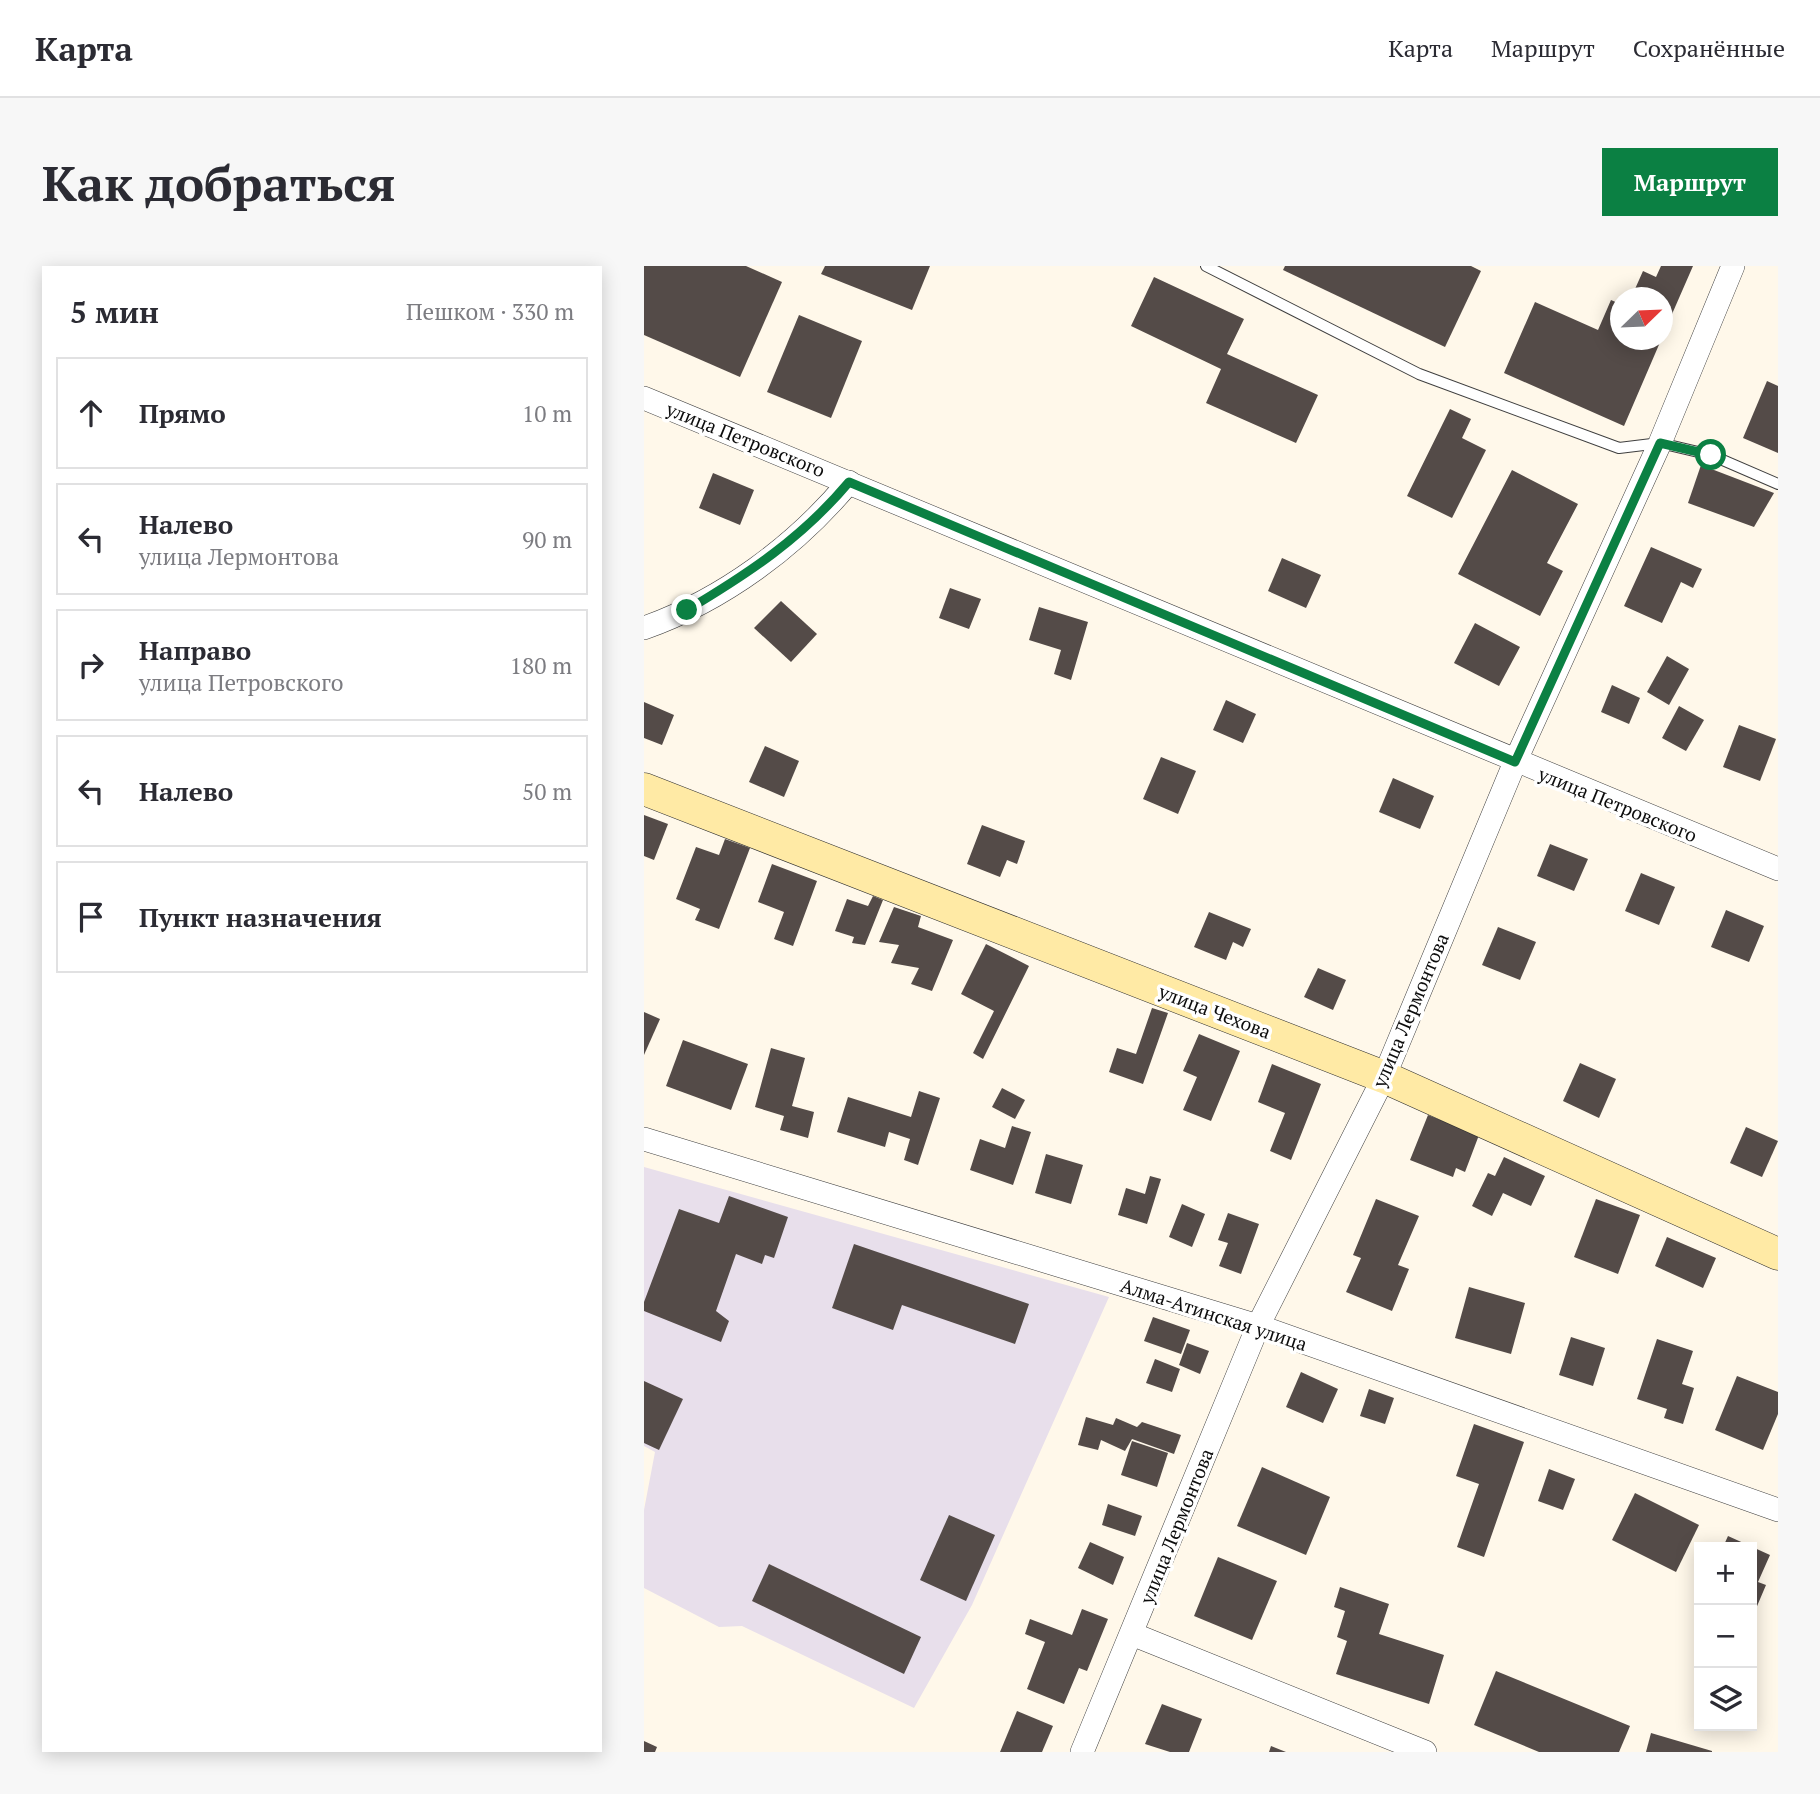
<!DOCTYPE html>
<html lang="ru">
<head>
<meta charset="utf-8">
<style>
	:root { --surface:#fff; --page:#f7f7f7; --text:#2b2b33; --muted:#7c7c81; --line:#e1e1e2; --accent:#0b8043 }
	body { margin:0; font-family:"PT Serif",serif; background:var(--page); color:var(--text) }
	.controls { position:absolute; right:21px; bottom:21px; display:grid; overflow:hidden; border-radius:0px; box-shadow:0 4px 18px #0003 }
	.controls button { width:63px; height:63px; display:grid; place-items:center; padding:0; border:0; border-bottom:2px solid var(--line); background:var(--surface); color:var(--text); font:35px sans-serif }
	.compass { position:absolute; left:966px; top:21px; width:63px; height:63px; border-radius:50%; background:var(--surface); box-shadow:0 4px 18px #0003; rotate:67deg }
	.stop { position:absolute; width:21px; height:21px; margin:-16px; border:5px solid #0b8043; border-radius:50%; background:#fff }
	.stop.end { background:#0b8043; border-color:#fff; box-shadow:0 2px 7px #0008 }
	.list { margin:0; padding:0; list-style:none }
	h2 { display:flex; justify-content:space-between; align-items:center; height:91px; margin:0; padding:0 28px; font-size:30px }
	h2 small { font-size:23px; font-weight:400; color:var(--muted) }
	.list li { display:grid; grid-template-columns:46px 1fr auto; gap:21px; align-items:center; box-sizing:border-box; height:112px; margin:0 14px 14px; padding:0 14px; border:2px solid var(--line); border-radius:0px }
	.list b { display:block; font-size:26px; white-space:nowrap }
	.list p { margin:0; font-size:23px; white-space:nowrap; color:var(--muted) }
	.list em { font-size:23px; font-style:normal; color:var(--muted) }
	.icon { flex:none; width:38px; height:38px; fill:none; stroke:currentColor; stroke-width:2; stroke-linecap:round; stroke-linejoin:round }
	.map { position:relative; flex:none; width:1134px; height:1486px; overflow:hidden; border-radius:0px }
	header { display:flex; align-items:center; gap:42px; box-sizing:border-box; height:98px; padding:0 35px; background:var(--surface); border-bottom:2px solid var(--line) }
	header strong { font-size:33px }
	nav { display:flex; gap:38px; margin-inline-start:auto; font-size:24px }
	.intro { display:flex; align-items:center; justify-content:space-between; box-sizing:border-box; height:168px; padding:0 42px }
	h1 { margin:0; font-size:49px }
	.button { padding:18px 32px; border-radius:0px; background:var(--accent); color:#fff; font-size:24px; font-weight:700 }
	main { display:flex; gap:42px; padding:0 42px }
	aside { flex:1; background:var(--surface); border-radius:0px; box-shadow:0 4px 18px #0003 }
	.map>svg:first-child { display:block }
</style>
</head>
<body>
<header>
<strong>Карта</strong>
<nav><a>Карта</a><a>Маршрут</a><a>Сохранённые</a></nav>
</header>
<div class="intro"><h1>Как добраться</h1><a class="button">Маршрут</a></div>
<main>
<aside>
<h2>5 мин<small>Пешком · 330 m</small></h2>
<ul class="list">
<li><svg class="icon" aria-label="ahead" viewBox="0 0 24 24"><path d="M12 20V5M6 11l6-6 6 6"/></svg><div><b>Прямо</b></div><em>10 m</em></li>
<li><svg class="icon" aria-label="left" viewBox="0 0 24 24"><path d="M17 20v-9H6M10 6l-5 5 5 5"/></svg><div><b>Налево</b><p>улица Лермонтова</p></div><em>90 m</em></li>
<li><svg class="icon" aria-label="right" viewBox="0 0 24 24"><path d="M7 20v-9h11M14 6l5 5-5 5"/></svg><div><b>Направо</b><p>улица Петровского</p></div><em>180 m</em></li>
<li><svg class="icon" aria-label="left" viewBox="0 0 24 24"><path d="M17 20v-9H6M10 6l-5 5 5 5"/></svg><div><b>Налево</b></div><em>50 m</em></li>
<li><svg class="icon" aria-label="arrive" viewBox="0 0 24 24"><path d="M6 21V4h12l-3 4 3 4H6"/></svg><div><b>Пункт назначения</b></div></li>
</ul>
</aside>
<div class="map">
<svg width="1134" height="1486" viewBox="0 0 1134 1486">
	<rect width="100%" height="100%" fill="#fff8ea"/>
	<path fill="#e8dfeb" d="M0 901 465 1031 328 1339 270 1442 98 1360 75 1361 0 1322V1244L11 1186 0 1180Z"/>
	<g fill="#544b48">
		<path d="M0 0H102L138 16 96 111 0 69Z"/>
		<path d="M181 0H286L268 44 177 8Z"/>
		<path d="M641 0H827L837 5 801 81 639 4Z"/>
		<path d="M1017 0H1049L1018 71V32H987L999 5 1012 11Z"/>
		<path d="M510 11 600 53 583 88 674 129 652 177 562 137 577 103 487 60Z"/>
		<path d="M967 34 976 38V74H1017L980 160 860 107 891 36 954 64Z"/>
		<path d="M155 49 218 75 187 152 123 126Z"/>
		<path d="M1123 115 1134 120V187L1099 172Z"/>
		<path d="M806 143 827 153 818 172 842 184 808 252 763 230Z"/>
		<path d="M1057 199 1130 227 1110 261 1044 237Z"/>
		<path d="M868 204 934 238 903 297 919 305 896 350 814 308Z"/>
		<path d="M69 207 110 224 96 259 55 242Z"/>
		<path d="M1007 281 1058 303 1049 322 1037 316 1018 357 980 340Z"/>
		<path d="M638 292 677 309 662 342 624 325Z"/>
		<path d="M306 322 337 333 325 363 295 352Z"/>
		<path d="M137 335 173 368 147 396 110 362Z"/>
		<path d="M395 341 444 356 427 414 410 408 417 384 385 374Z"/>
		<path d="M831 357 876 381 855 420 810 397Z"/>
		<path d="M1023 390 1045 403 1025 439 1003 426Z"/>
		<path d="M968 419 996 432 985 458 957 446Z"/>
		<path d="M582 434 612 448 599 477 569 464Z"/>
		<path d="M0 436 30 449 18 479 0 472Z"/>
		<path d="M1035 440 1060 454 1042 485 1018 472Z"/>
		<path d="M1095 459 1132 473 1116 515 1079 501Z"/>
		<path d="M121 480 155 495 140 531 105 516Z"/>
		<path d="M517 491 552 505 534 548 499 533Z"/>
		<path d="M749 512 790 530 776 563 735 546Z"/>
		<path d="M0 549 24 558 10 594 0 590Z"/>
		<path d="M338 559 381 575 373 598 363 594 356 611 323 598Z"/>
		<path d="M81 573 106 582 75 663 51 654 56 643 32 633 52 581 75 589Z"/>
		<path d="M906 578 944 593 930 625 893 610Z"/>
		<path d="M128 598 173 615 149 680 130 673 140 646 114 636Z"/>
		<path d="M997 607 1031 621 1015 659 981 645Z"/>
		<path d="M229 630 239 634 221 679 208 677 210 671 191 665 203 633 224 640Z"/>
		<path d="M250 641 277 650 274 661 309 674 288 725 267 718 275 702 247 697 255 679 235 676Z"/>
		<path d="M1082 644 1120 660 1105 696 1067 681Z"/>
		<path d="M565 646 607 663 599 681 589 676 582 694 550 681Z"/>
		<path d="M854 661 892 676 876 714 838 699Z"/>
		<path d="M342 678 385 700 339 793 329 787 350 745 317 728Z"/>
		<path d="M674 702 702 714 689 744 660 731Z"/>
		<path d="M508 742 524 747 499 818 465 806 473 782 492 788Z"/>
		<path d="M0 746 16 753 0 789Z"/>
		<path d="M555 768 596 785 567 855 539 844 553 811 539 805Z"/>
		<path d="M39 774 104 798 87 844 22 820Z"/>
		<path d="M127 782 161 792 148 840 170 846 164 872 136 864 140 850 111 841Z"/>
		<path d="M936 797 972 813 955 852 919 835Z"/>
		<path d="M628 798 677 818 647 894 626 885 641 847 614 836Z"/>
		<path d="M358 822 381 834 371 853 348 841Z"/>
		<path d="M275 825 296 832 274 899 260 894 266 873 245 866 241 881 193 866 204 831 267 851Z"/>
		<path d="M784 849 835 869 821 906 812 902 809 911 766 894Z"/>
		<path d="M368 860 387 866 369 919 326 904 336 873 361 882Z"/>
		<path d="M1102 861 1134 875 1118 911 1086 897Z"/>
		<path d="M402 888 439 899 427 938 391 927Z"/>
		<path d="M860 891 901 910 887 940 859 927 848 950 828 940 844 907 851 910Z"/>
		<path d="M506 910 517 913 503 958 474 949 482 922 501 928Z"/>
		<path d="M85 930 144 951 130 992 121 989 118 998 92 988 72 1045 85 1055 77 1076 0 1045V1036L35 943 75 957Z"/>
		<path d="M732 933 775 950 754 999 765 1003 748 1045 702 1026 717 992 709 989Z"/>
		<path d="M952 933 996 949 974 1008 930 991Z"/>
		<path d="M538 938 561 948 548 981 525 971Z"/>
		<path d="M584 947 615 958 597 1008 575 1000 584 977 574 974Z"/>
		<path d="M1023 971 1072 992 1059 1022 1011 1000Z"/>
		<path d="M210 978 385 1038 371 1078 258 1039 249 1064 188 1042Z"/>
		<path d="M825 1021 881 1037 867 1088 811 1072Z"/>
		<path d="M509 1051 546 1064 537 1088 500 1075Z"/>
		<path d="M927 1071 961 1082 949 1120 915 1109Z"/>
		<path d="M1013 1073 1049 1085 1038 1118 1050 1122 1039 1158 1020 1152 1023 1143 993 1133Z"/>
		<path d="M543 1077 565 1085 556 1108 535 1099Z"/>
		<path d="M511 1093 536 1103 528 1126 502 1117Z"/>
		<path d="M657 1106 694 1123 679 1157 642 1141Z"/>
		<path d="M1093 1110 1134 1126V1148L1119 1184 1071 1164Z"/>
		<path d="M0 1115 39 1133 15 1184 0 1177Z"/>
		<path d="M725 1123 750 1132 741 1158 716 1150Z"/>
		<path d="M442 1151 469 1159 472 1152 493 1161 498 1156 537 1169 530 1188 488 1173 481 1185 457 1174 454 1184 434 1179Z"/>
		<path d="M830 1158 880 1176 840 1291 813 1281 835 1218 812 1210Z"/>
		<path d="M488 1175 524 1187 513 1221 477 1209Z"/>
		<path d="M618 1201 686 1231 662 1289 593 1260Z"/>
		<path d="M905 1203 931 1213 919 1244 894 1235Z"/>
		<path d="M991 1227 1055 1259 1032 1306 968 1274Z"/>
		<path d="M464 1238 498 1250 491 1270 458 1259Z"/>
		<path d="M305 1249 351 1269 322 1335 276 1314Z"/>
		<path d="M1084 1270 1126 1289 1114 1316 1122 1319 1108 1352V1281H1079Z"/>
		<path d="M446 1276 480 1291 469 1319 434 1302Z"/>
		<path d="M574 1291 633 1315 608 1374 550 1350Z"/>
		<path d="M125 1298 277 1371 260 1408 108 1335Z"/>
		<path d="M696 1321 745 1338 735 1368 800 1389 785 1438 692 1408 703 1375 693 1371 701 1345 690 1341Z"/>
		<path d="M438 1343 464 1353 443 1405 435 1402 420 1438 383 1423 401 1376 381 1368 386 1353 428 1369Z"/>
		<path d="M852 1405 986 1460 975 1486H895L830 1459Z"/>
		<path d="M518 1438 558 1453 545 1486H526L501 1478Z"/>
		<path d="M373 1445 409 1460 398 1486H356Z"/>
		<path d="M1007 1467 1068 1485V1486H1002Z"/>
		<path d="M0 1475 13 1481 11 1486H0Z"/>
		<path d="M627 1480 642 1486H625Z"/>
	</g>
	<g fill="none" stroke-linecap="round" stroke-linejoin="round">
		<g stroke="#3f3f3f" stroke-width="12">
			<path id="lane" d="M562 0 775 108 975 182 1016 177 1067 189 1134 218"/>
		</g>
		<g stroke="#3f3f3f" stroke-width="24">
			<g id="street">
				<path d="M0 132 1134 603"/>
				<path d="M0 362C79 334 152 280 205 216"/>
				<path d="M0 873 614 1060 1134 1244"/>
				<path d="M488 1368 781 1486"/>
				<path d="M438 1486 614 1060 740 811 871 496 1016 177 1089 0"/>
			</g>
		</g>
		<g stroke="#2e2e2e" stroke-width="33">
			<path id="secondary" d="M0 523 740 811 1134 988"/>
		</g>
		<use href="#lane" stroke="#fff" stroke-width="10"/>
		<use href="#street" stroke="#fff" stroke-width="23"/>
		<use href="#secondary" stroke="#ffeaa5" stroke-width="32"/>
	</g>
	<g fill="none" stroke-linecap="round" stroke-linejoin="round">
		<path stroke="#0b8043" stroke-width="9" d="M43 344C105 307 158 272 205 216L871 496 1016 177 1067 189"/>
	</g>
	<g text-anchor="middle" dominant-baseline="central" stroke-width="7" stroke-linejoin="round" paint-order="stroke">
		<g font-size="19" fill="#0c0c0c" stroke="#fff">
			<text transform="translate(102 173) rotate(22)">улица Петровского</text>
			<text transform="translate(974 538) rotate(22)">улица Петровского</text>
			<text transform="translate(766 744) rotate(-67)">улица Лермонтова</text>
			<text transform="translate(571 745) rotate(21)">улица Чехова</text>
			<text transform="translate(570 1048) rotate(18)">Алма-Атинская улица</text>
			<text transform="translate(532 1260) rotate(-68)">улица Лермонтова</text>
		</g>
	</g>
</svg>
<div class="controls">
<button>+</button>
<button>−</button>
<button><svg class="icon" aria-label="layers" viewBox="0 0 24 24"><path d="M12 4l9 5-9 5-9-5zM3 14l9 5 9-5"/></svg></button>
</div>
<svg class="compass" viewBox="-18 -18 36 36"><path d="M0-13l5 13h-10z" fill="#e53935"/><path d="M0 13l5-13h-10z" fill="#7c7c81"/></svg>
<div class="stop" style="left:1067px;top:189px"></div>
<div class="stop end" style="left:43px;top:344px"></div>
</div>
</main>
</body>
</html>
